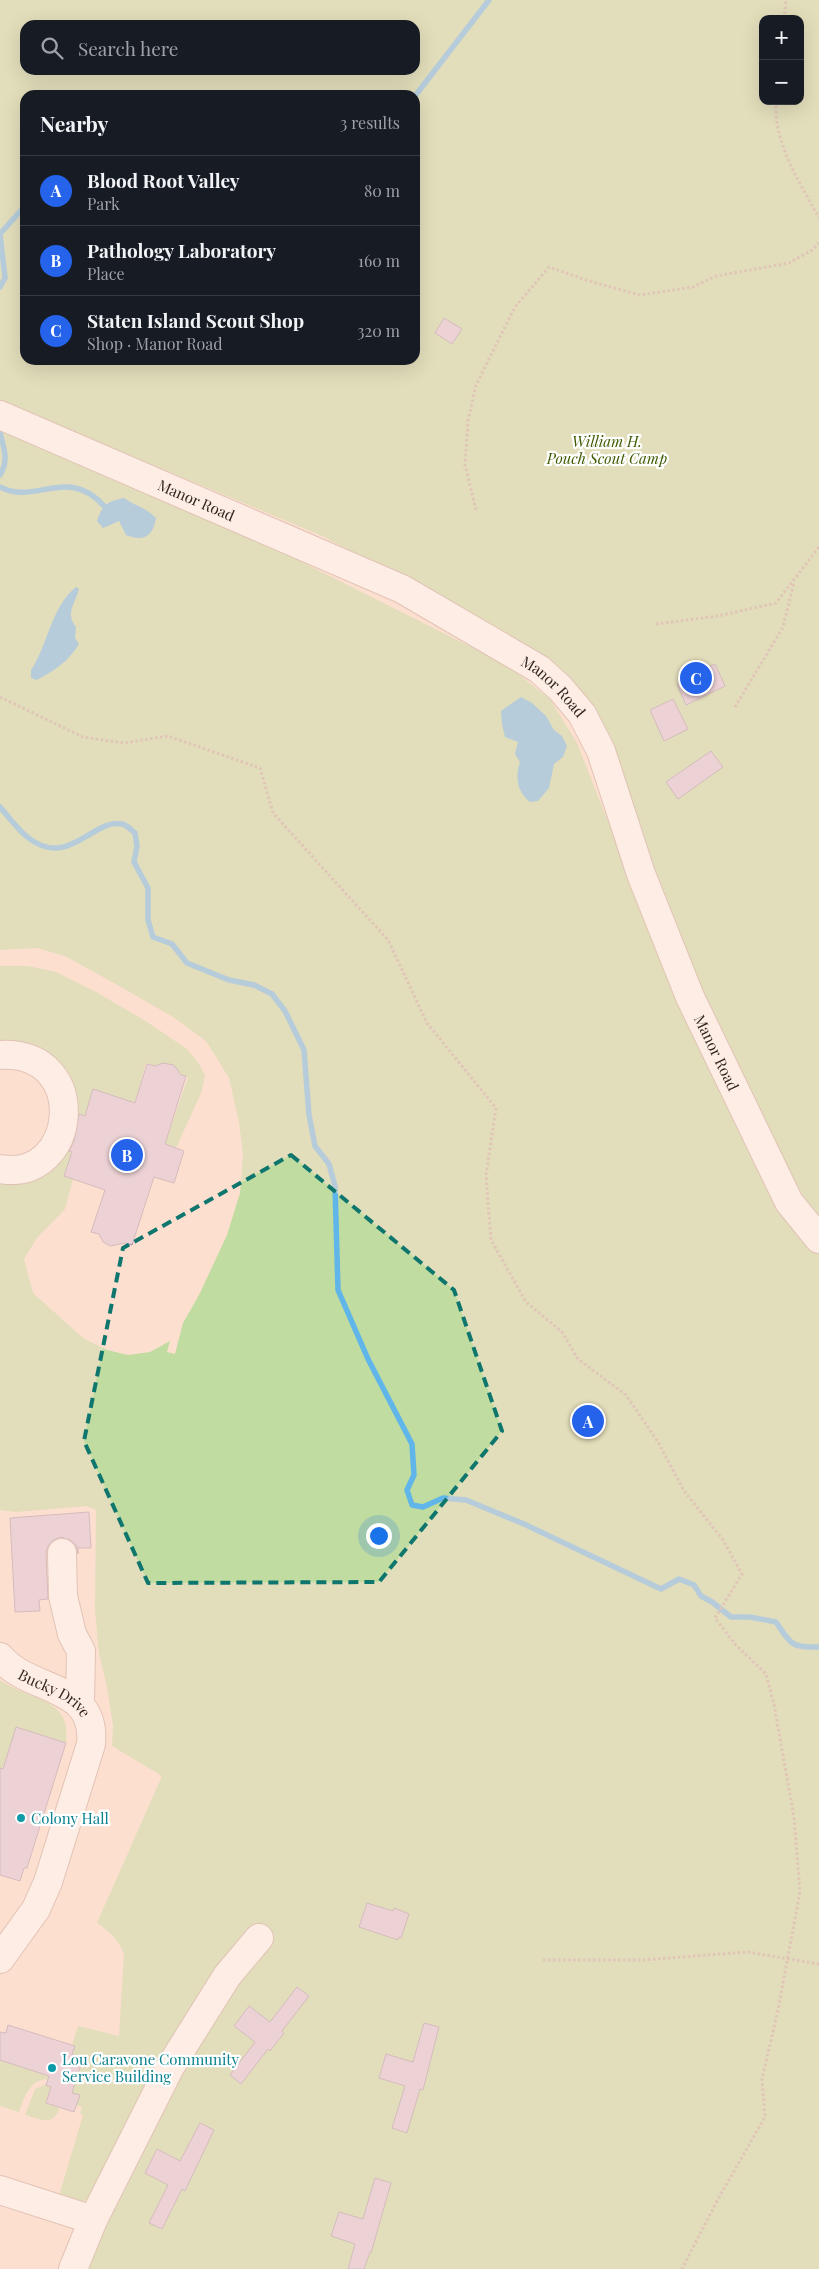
<!DOCTYPE html>
<html lang="en">
<head>
<meta charset="utf-8">
<style>
	:root { --surface:#171b24; --page:#242831; --text:#f1f3f6; --muted:#9ea1a6; --line:#363941; --accent:#2563eb }
	body { margin:0; font-family:"Playfair Display",serif; background:var(--page); color:var(--text) }
	.controls { position:absolute; right:15px; top:15px; display:grid; overflow:hidden; border-radius:10px; box-shadow:0 5px 20px #0002 }
	.controls button { width:45px; height:45px; display:grid; place-items:center; padding:0; border:0; border-bottom:1px solid var(--line); background:var(--surface); color:var(--text); font:25px sans-serif }
	.you { position:absolute; left:378px; top:1535px; width:18px; height:18px; margin:-12px; border:4px solid #fff; border-radius:50%; background:#1a73e8; box-shadow:0 0 0 8px #1a73e833 }
	.badge { display:grid; place-items:center; width:32px; height:32px; border-radius:50%; background:var(--accent); color:#fff; font-size:16px; font-weight:700 }
	.pin { position:absolute; translate:-50% -50%; border:2px solid #fff; box-shadow:0 1px 5px #0006 }
	.list { margin:0; padding:0; list-style:none }
	h2 { display:flex; justify-content:space-between; align-items:center; height:65px; margin:0; padding:0 20px; font-size:21px }
	h2 small { font-size:16px; font-weight:400; color:var(--muted) }
	.list li { display:grid; grid-template-columns:32px 1fr auto; gap:15px; align-items:center; box-sizing:border-box; height:70px; padding:0 20px; border-top:1px solid var(--line) }
	.list b { display:block; font-size:19px; white-space:nowrap }
	.list p { margin:0; font-size:16px; white-space:nowrap; color:var(--muted) }
	.list em { font-size:16px; font-style:normal; color:var(--muted) }
	.icon { flex:none; width:28px; height:28px; fill:none; stroke:currentColor; stroke-width:2; stroke-linecap:round; stroke-linejoin:round }
	.map { position:relative; flex:none; width:819px; height:2269px; overflow:hidden }
	.search { position:absolute; background:var(--surface); box-shadow:0 5px 20px #0002; left:20px; top:20px; width:400px; height:55px; display:flex; align-items:center; gap:12px; box-sizing:border-box; padding:0 18px; border-radius:15px; color:var(--muted); font-size:19px }
	.panel { position:absolute; background:var(--surface); box-shadow:0 5px 20px #0002; left:20px; top:90px; width:400px; height:275px; border-radius:15px }
	.map>svg:first-child { display:block }
</style>
</head>
<body>
<div class="map">
<svg width="819" height="2269" viewBox="0 0 819 2269">
	<rect width="100%" height="100%" fill="#fddfd0"/>
	<g fill="#c0dca0" fill-rule="evenodd">
		<path d="M0 0H819V1218L787 1172 691 968 656 879 606 739 429 591 322 536 0 401ZM763 19H800V101H763ZM25 25H415V70H25ZM25 95H415V360H25Z"/>
		<path d="M0 429 220 521 505 664 550 699 577 743 668 973 819 1251V2269H84L92 2198 83 2201 59 2196 83 2115 80 2114 82 2107 76 2105 80 2095 72 2093 83 2058 72 2054 75 2046 72 2045 78 2026 119 2036 124 1954C118 1939 110 1932 97 1923L162 1776 112 1746 113 1726 107 1687 99 1653 95 1611 96 1510 87 1506 16 1512 0 1510V1177L64 1149 72 1152 64 1176 73 1179 65 1209 37 1238 24 1259 33 1293 83 1338 107 1350 128 1355 150 1352 170 1341 167 1352 175 1354 183 1323 199 1295 227 1235 240 1193 243 1154 239 1122 229 1078 206 1041 173 1017 121 987 65 956 37 948 0 950Z"/>
		<path d="M0 966H28L56 972 96 992 144 1020 187 1049 200 1065 205 1076 201 1093 176 1148 165 1144 188 1077 181 1075C176 1064 167 1060 156 1066L146 1063 135 1103 93 1090 85 1116 77 1113 0 1048Z"/>
		<path d="M0 1680C29 1701 73 1697 66 1743L16 1728 3 1769 0 1768Z"/>
		<path d="M0 2060 49 2076 48 2079C29 2080 25 2096 19 2112L0 2106Z"/>
		<path d="M47 2084 51 2087 46 2103 60 2108C53 2127 40 2119 25 2115L35 2089Z"/>
	</g>
	<g fill="#60b6e8">
		<path d="M124 498C137 507 145 507 156 518 153 537 143 542 126 535L119 521 103 528 97 521C102 505 108 501 124 498Z"/>
		<path d="M76 587 79 589C75 604 65 613 76 627L75 638 79 644C68 662 55 670 37 680L31 678V670C48 645 51 607 76 587Z"/>
		<path d="M521 697 532 703 546 716 554 730 562 736 567 746 563 757 554 764 549 788 538 801 530 802C517 792 515 777 520 762L515 754 518 742 505 737 502 724 501 711Z"/>
	</g>
	<g fill="none" stroke-linecap="round" stroke-linejoin="round">
		<g stroke="#60b6e8" stroke-width="5.5">
			<path d="M415 96 489 0"/>
			<path d="M0 287 5 278 0 234 25 206"/>
			<path d="M0 475C9 461 4 448 0 433"/>
			<path d="M0 487C35 506 67 465 104 506"/>
			<path d="M0 807C8 816 16 827 26 836 68 871 92 818 122 824 127 825 131 830 135 833L137 846 134 862 148 888V920L153 937 172 944 187 963 229 980 254 985 272 994 285 1011 304 1050 309 1115 315 1146 329 1164 335 1186 338 1290 368 1359 412 1444 414 1475 407 1490 412 1505 423 1507 443 1498 466 1500 524 1524 661 1589 679 1579 694 1585 701 1596 712 1602 731 1617H750L776 1622C791 1644 791 1648 819 1647"/>
		</g>
	</g>
	<g fill="#d7c3da" stroke="#a491a6">
		<path d="M444 318 462 329 452 344 435 333Z"/>
		<path d="M704 663 707 668 715 664 725 686 686 705 677 684 684 680 681 674Z"/>
		<path d="M673 699 688 729 664 741 650 710Z"/>
		<path d="M711 751 723 767 678 799 666 782Z"/>
		<path d="M163 1063 174 1065 181 1075 186 1076 165 1144 184 1151 174 1183 154 1177 132 1245 125 1243 110 1246 103 1242 99 1234 91 1232 105 1190 64 1176 72 1152 69 1151 74 1141 79 1114 85 1116 93 1089 135 1103 147 1064 155 1066Z"/>
		<path d="M89 1512 91 1548H78V1554L76 1545 70 1540 61 1537 53 1540 48 1546 46 1553 48 1599 39 1600 40 1611 15 1612 10 1518Z"/>
		<path d="M16 1727 66 1743 27 1868H24L20 1881 0 1875V1768L3 1769Z"/>
		<path d="M367 1903 393 1911 394 1908 409 1914 401 1938 399 1937 398 1940 359 1927Z"/>
		<path d="M297 1987 309 1996 282 2031 284 2033 270 2051 268 2049 241 2084 230 2075 255 2042 234 2026 249 2006 270 2022Z"/>
		<path d="M424 2023 439 2027 423 2090 420 2089 407 2133 392 2128 405 2086 379 2078 386 2054 413 2062Z"/>
		<path d="M8 2025 75 2046 72 2054 83 2058 72 2093 80 2095 74 2112 46 2103 51 2087 46 2085 49 2076 0 2060V2032L6 2033Z"/>
		<path d="M200 2123 214 2130 185 2191 182 2189 162 2229 149 2223 168 2185 145 2173 157 2149 180 2161Z"/>
		<path d="M375 2178 391 2183 371 2253 370 2252 364 2269H348L355 2244 331 2236 339 2212 363 2219Z"/>
	</g>
	<g fill="none" stroke-linecap="round" stroke-linejoin="round">
		<g stroke="#bfa395" stroke-width="30">
			<g id="minor">
				<path id="s1" d="M0 415 402 589 539 669 560 688 582 714 601 751 641 874 690 997 789 1202 819 1239"/>
				<path d="M0 1055C92 1050 78 1183 0 1169"/>
				<path d="M62 1553 63 1596 72 1634 81 1651 80 1703"/>
				<path id="s2" d="M0 1657C30 1693 97 1683 91 1744L48 1882 36 1909 0 1959"/>
				<path d="M0 2190 93 2220 73 2269"/>
				<path d="M93 2220 170 2067 227 1976 259 1938"/>
			</g>
		</g>
		<g stroke="#bfa79b" stroke-width="3" stroke-dasharray="2.5 2.5" stroke-linecap="butt">
			<path d="M784 19 786 0"/>
			<path d="M776 101C773 142 800 183 819 218"/>
			<path d="M476 510 465 465 468 421 476 385 515 307 549 267 589 281 640 295 693 287 716 276 789 263 812 250 819 243"/>
			<path d="M656 624 718 616 776 603 819 547"/>
			<path d="M0 697 83 737 124 743 168 736 260 768 273 813 388 940 427 1023 496 1108 486 1175 491 1240 526 1302 562 1332 578 1359 626 1395 658 1442 684 1491 723 1540 742 1574 715 1618 735 1644 766 1674 774 1704 794 1818 800 1892 778 2010 762 2079 765 2117 718 2199 682 2269"/>
			<path d="M735 707 783 627 794 582"/>
			<path d="M543 1960H643L748 1952 819 1964"/>
		</g>
		<use href="#minor" stroke="#fff" stroke-width="28"/>
	</g>
	<path d="M0 0H819V2269H0ZM291 1155 454 1290 502 1431 379 1582 148 1583 84 1441 123 1248Z" fill="#fddfd0" fill-opacity=".55" fill-rule="evenodd"/>
	<path fill="none" stroke="#0f766e" stroke-width="4" stroke-dasharray="10 6" stroke-linejoin="round" d="M291 1155 454 1290 502 1431 379 1582 148 1583 84 1441 123 1248Z"/>
	<g fill="#0f9aa8" stroke="#fff" stroke-width="2">
		<circle cx="21" cy="1818" r="5"/>
		<circle cx="52" cy="2068" r="5"/>
	</g>
	<g text-anchor="middle" dominant-baseline="central" stroke-width="4.5" stroke-linejoin="round" paint-order="stroke">
		<g font-size="15" font-style="italic" fill="#3e5b00" stroke="#fff">
			<text x="607" y="441">William H.<tspan x="607" dy="17">Pouch Scout Camp</tspan></text>
		</g>
		<g font-size="15" fill="#302520" stroke="#fff">
			<text stroke="none"><textPath href="#s1" startOffset="214">Manor Road</textPath></text>
			<text stroke="none"><textPath href="#s1" startOffset="619">Manor Road</textPath></text>
			<text stroke="none"><textPath href="#s1" startOffset="1024">Manor Road</textPath></text>
			<text stroke="none"><textPath href="#s2" startOffset="66">Bucky Drive</textPath></text>
		</g>
		<g font-size="15" fill="#0d838f" stroke="#fff" text-anchor="start">
			<text x="31" y="1818">Colony Hall</text>
			<text x="62" y="2059">Lou Caravone Community<tspan x="62" dy="17">Service Building</tspan></text>
		</g>
	</g>
</svg>
<div class="controls">
<button>+</button>
<button>−</button>
</div>
<div class="you"></div>
<div class="pin badge" style="left:588px;top:1421px">A</div>
<div class="pin badge" style="left:127px;top:1155px">B</div>
<div class="pin badge" style="left:696px;top:678px">C</div>
<div class="search"><svg class="icon" aria-label="search" viewBox="0 0 24 24"><circle cx="10" cy="10" r="6"/><path d="M15 15l6 6"/></svg>Search here</div>
<section class="panel">
<h2>Nearby<small>3 results</small></h2>
<ul class="list">
<li><span class="badge">A</span><div><b>Blood Root Valley</b><p>Park</p></div><em>80 m</em></li>
<li><span class="badge">B</span><div><b>Pathology Laboratory</b><p>Place</p></div><em>160 m</em></li>
<li><span class="badge">C</span><div><b>Staten Island Scout Shop</b><p>Shop · Manor Road</p></div><em>320 m</em></li>
</ul>
</section>
</div>
</body>
</html>
